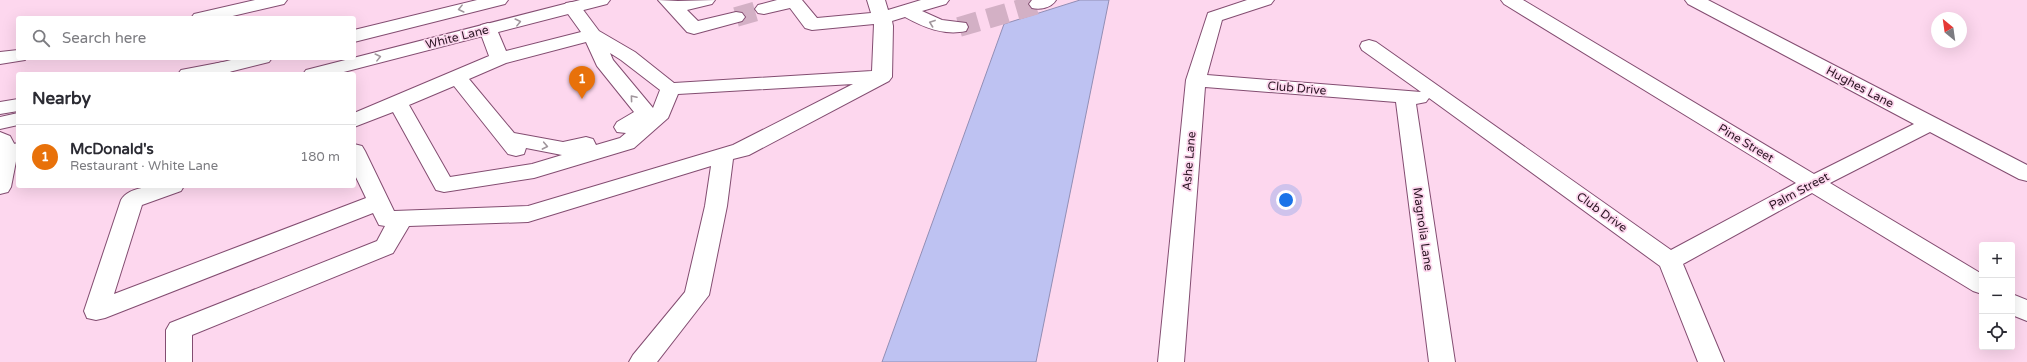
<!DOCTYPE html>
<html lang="en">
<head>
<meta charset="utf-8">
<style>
	:root { --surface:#fff; --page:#f7f7f7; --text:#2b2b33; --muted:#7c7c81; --line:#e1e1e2; --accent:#2563eb }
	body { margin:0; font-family:"Varela Round",sans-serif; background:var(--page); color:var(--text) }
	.controls { position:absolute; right:12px; bottom:12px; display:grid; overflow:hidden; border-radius:4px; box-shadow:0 4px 16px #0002 }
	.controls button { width:36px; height:36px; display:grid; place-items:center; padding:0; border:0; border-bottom:1px solid var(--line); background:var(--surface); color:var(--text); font:20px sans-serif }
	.compass { position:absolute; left:1931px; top:12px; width:36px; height:36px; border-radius:50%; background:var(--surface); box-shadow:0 4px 16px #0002; rotate:331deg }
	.you { position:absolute; left:1286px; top:200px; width:14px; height:14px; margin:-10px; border:3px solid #fff; border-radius:50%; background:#1a73e8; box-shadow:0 0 0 6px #1a73e833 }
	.badge { display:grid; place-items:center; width:26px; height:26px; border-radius:50%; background:var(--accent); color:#fff; font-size:13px; font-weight:700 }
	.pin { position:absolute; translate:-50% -33px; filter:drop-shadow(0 1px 2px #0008) }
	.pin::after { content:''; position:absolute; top:21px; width:14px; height:12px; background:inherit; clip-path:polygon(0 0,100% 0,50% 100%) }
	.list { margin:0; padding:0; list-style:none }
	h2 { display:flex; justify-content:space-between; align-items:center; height:52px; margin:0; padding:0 16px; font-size:17px }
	h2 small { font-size:13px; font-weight:400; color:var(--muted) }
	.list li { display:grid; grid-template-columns:26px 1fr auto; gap:12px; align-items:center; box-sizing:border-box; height:64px; padding:0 16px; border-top:1px solid var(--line) }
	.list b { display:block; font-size:15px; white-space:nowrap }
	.list p { margin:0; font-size:13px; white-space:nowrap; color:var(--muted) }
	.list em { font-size:13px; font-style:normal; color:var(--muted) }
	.icon { flex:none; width:22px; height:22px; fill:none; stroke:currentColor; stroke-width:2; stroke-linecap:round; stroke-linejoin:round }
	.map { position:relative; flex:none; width:2027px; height:362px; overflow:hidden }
	.search { position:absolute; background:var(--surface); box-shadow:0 4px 16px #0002; left:16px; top:16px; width:340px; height:44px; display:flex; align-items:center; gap:10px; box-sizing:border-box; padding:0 14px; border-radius:4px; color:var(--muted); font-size:15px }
	.panel { position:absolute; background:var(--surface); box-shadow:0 4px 16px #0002; left:16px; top:72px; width:340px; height:116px; border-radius:4px }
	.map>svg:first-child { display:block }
</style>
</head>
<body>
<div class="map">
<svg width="2027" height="362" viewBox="0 0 2027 362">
	<rect width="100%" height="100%" fill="#fdd7ee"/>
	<path fill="#bec2f2" stroke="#928eb4" d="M1080 0H1109L1036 362H882L1004 24Z"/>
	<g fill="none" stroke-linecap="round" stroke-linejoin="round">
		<g stroke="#d3b0c5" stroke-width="20" stroke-dasharray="20 10" stroke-linecap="butt">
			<path d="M736 17 764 9"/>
			<path d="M959 27 1038 4"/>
		</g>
		<g stroke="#834d71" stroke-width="2">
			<g id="minor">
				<path d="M255 0H287L284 4 224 18H191L194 14Z"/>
				<path d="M658 0 678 1 715 0 712 4 687 10 698 21 736 12 742 13 745 17 742 21 694 34 687 32Z"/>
				<path d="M777 0H802L817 18 871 13 867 0H885L888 10 921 0H949L946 4 922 11 942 20 966 23 968 27 966 31C944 36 923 27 905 17L892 21 893 26 892 77 889 81 749 155 733 159 727 206 709 295 657 362H629L633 355 685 292 705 206 711 166 528 222 409 226 393 253 192 335V362H166V330L170 323 377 241 385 226 379 225 373 213 105 318 96 320 87 318 84 311 121 200C131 183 167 186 184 186L181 191 142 205 114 294 366 198 354 173V144L362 146 365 151 394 211 528 206 733 145 853 84 678 94 668 118 634 148 534 178 444 192 436 190 393 112 354 127V113L489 56 479 29 481 25 488 23 495 25 506 51 581 32 563 7 566 3 572 2 578 3 599 31 635 52 674 83 872 71 874 24 812 30 805 28 790 8 764 14 758 13 755 9 758 5ZM586 42 597 66 634 112 617 122 614 127 617 132 626 133 620 138 596 145 593 139 586 137 563 142 514 133 469 79 506 63ZM610 53 621 60 660 90 653 108 613 60ZM454 86 508 154 516 156 524 154 526 148 562 155 532 164 450 177 409 105Z"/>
				<path d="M1032 0H1056C1051 8 1040 10 1032 8L1029 4Z"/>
				<path d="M1247 0H1274L1271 4 1222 20 1207 75 1421 92 1362 50 1360 46 1362 42 1369 40 1376 42 1671 250 1796 183 1504 4 1501 0H1523L1814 174 1914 124 1688 4 1685 0H1708L2027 165V181L2019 179 1930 132 1830 183 1982 274V294L1973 291 1812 193 1683 264 1724 362H1698L1660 266 1429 98 1426 102 1416 104 1455 362H1429L1396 102 1205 87 1184 362H1158L1186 80 1208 13Z"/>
				<path d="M18 50V58H26L25 60 0 64V52Z"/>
				<path d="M2012 294 2027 300V321L2012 315Z"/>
			</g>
		</g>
		<g stroke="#834d71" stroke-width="2">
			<g id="major">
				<path d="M477 0H508L505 4 354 42V30Z"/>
				<path d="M580 0H610L607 4 336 74H303L306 70Z"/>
				<path d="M239 58H272L269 62 221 74H188L191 70Z"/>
				<path d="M18 113V125L0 129V117Z"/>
				<path d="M18 143V157L0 161V147Z"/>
			</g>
		</g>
		<g stroke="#834d71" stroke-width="2">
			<g id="highway">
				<path d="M223 62 230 64 233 68 230 72 222 74H178L181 70Z"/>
				<path d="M18 99V111L0 114V102Z"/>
				<path d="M0 132 10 136 18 151 11 187 8 192 0 194Z"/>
			</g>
		</g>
		<use href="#minor" fill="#fff" fill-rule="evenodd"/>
		<use href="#major" fill="#fff" fill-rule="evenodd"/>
		<use href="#highway" fill="#fff" fill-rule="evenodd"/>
	</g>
	<defs><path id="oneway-chevron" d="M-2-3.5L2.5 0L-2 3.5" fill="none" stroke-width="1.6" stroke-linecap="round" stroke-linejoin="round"/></defs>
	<g stroke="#a0969c">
		<use href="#oneway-chevron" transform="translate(461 9) rotate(166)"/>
		<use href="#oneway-chevron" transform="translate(518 22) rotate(-14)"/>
		<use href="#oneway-chevron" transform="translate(932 23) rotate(-160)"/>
		<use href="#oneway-chevron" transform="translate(378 57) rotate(-14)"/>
		<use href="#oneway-chevron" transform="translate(633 98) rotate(-130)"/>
		<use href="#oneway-chevron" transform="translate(545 146) rotate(11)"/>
	</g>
	<g text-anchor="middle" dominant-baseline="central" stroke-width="3.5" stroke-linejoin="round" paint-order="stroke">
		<g font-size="12" fill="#2b1523" stroke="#fdd7ee">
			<text transform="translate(457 37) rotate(-14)">White Lane</text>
			<text transform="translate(1860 87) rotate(28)">Hughes Lane</text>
			<text transform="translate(1297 88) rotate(5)">Club Drive</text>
			<text transform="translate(1746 143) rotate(31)">Pine Street</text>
			<text transform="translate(1189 161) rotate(-85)">Ashe Lane</text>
			<text transform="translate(1799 191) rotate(-28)">Palm Street</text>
			<text transform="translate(1602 212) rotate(36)">Club Drive</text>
			<text transform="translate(1423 229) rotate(82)">Magnolia Lane</text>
		</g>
	</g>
</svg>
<div class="controls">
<button>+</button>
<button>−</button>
<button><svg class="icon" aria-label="locate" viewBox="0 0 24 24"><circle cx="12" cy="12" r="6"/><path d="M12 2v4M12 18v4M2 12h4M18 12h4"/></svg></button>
</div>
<svg class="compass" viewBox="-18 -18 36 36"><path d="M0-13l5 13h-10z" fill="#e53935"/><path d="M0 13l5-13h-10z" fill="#7c7c81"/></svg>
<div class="you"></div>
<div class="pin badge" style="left:582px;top:99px;background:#e8710a">1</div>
<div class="search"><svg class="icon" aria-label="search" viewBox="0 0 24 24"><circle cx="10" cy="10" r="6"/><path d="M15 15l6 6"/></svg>Search here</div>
<section class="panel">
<h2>Nearby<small></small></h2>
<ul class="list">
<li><span class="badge" style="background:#e8710a">1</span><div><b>McDonald's</b><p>Restaurant · White Lane</p></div><em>180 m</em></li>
</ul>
</section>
</div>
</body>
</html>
